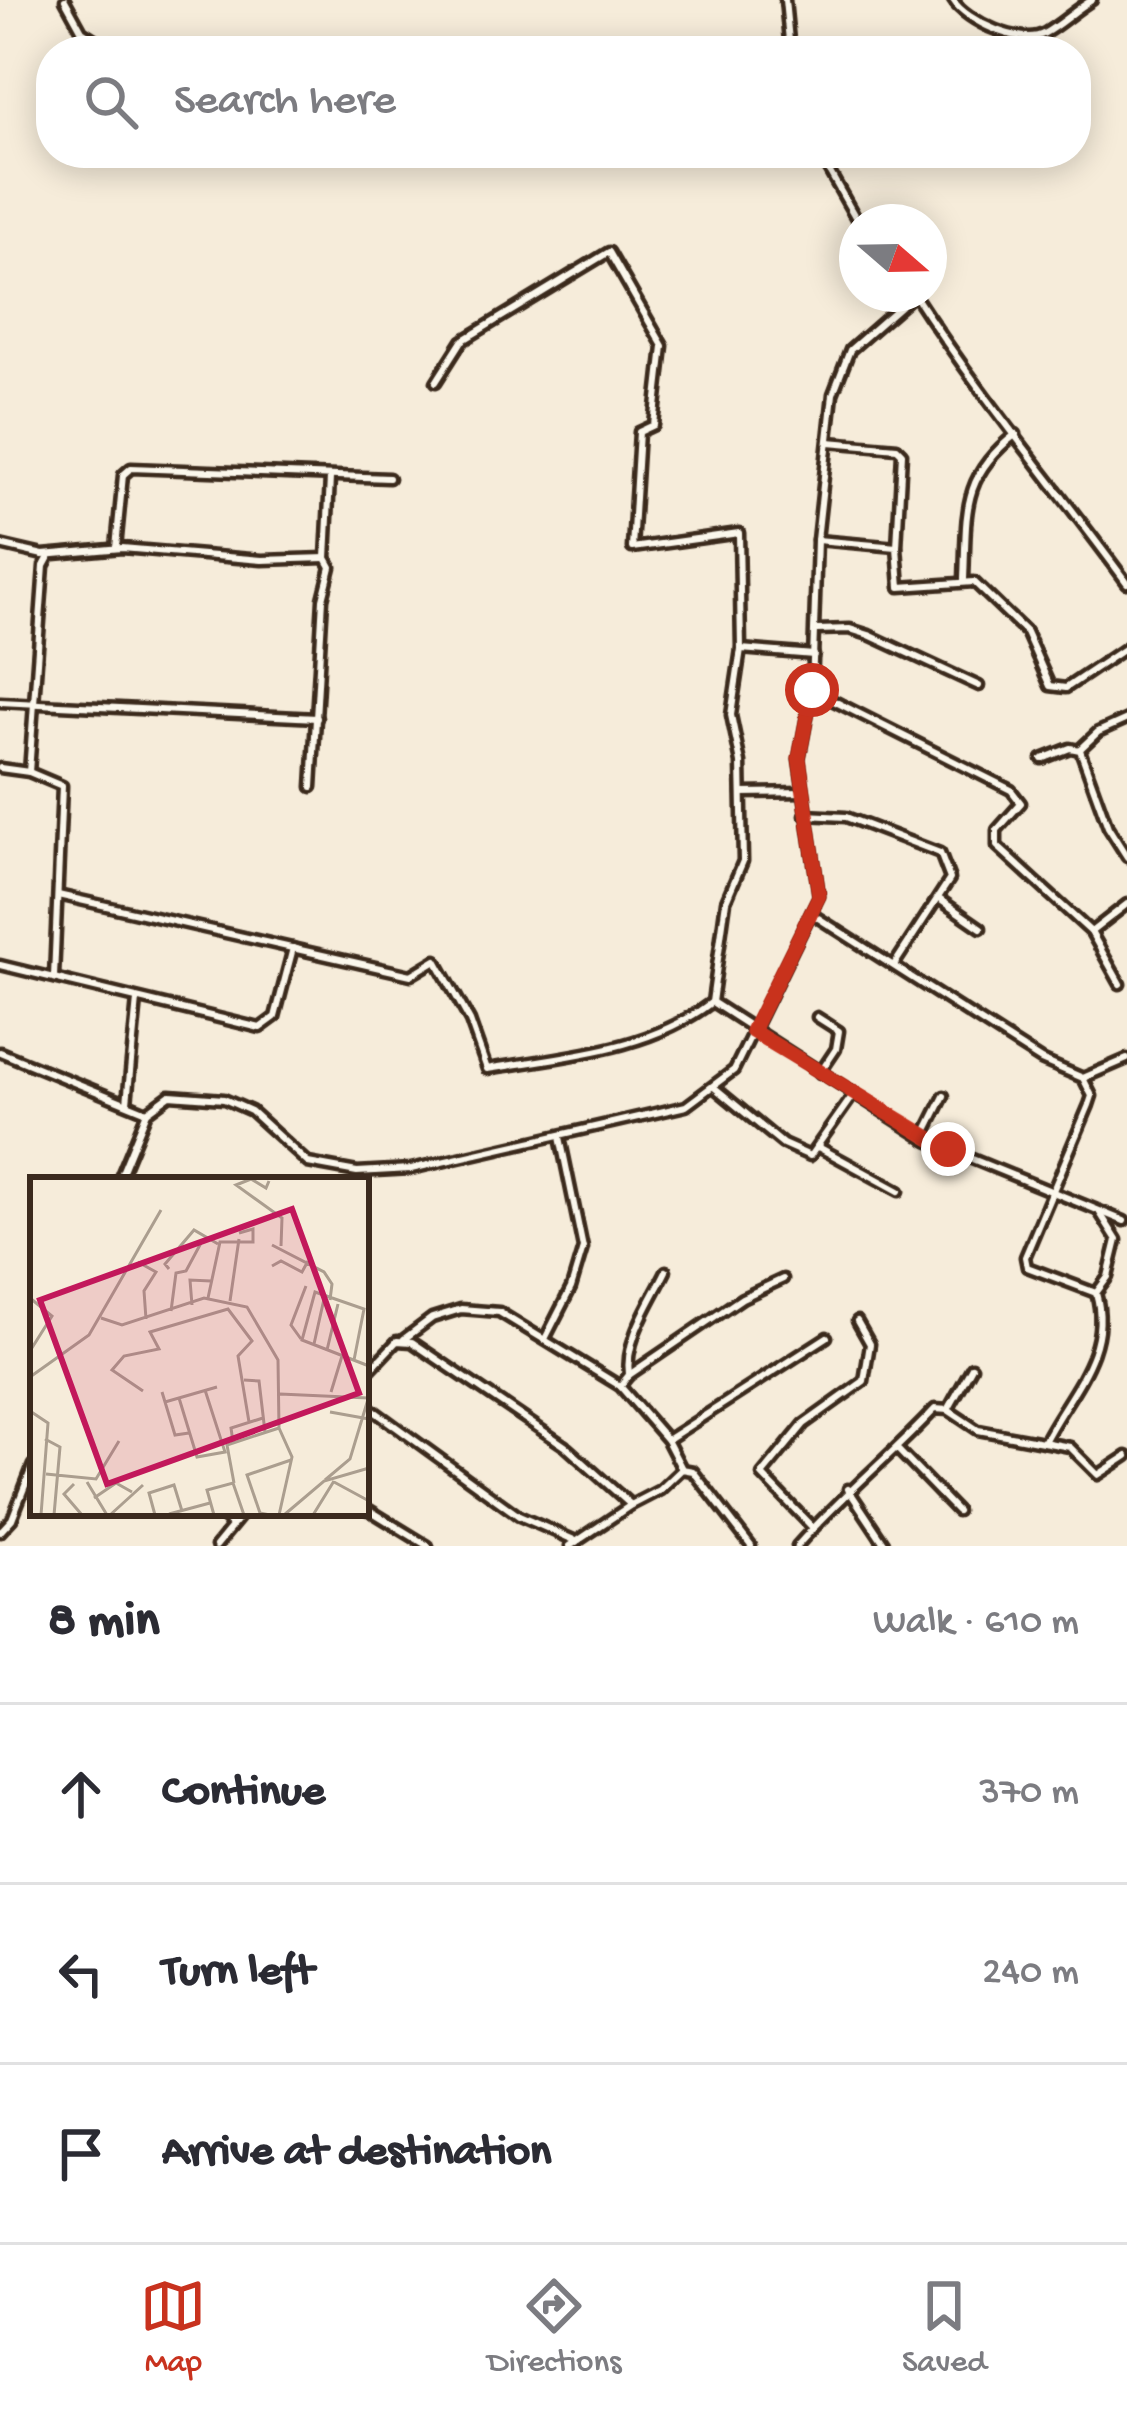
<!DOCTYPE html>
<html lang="en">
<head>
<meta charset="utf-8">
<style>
	:root { --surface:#fff; --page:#f2f2f3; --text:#2b2b33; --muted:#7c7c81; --line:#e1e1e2; --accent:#c8321e }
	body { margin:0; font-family:"Gochi Hand",sans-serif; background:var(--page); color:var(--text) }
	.compass { position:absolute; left:839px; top:204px; width:108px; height:108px; border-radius:50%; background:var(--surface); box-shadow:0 6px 30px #0003; rotate:110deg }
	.stop { position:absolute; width:36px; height:36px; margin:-27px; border:9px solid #c8321e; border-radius:50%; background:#fff }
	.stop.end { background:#c8321e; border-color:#fff; box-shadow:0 3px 12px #0008 }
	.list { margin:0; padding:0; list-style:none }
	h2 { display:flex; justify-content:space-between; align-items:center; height:156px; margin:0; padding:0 48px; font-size:51px }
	h2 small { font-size:39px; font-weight:400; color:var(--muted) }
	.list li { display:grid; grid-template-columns:78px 1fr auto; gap:36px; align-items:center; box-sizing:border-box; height:180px; padding:0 48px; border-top:3px solid var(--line) }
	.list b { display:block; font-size:45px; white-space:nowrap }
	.list em { font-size:39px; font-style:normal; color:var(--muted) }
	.icon { flex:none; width:66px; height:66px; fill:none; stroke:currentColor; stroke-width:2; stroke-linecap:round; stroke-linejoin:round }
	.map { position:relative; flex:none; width:1127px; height:1546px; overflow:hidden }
	.search { position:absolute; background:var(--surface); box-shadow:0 6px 30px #0003; left:36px; right:36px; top:36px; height:132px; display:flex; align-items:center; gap:30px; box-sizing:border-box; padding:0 42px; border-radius:48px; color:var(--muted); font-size:45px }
	.sheet { height:696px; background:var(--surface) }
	nav { display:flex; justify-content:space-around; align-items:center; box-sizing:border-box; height:168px; border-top:3px solid var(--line); background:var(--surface); font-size:33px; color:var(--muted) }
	nav a { display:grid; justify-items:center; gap:6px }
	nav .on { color:var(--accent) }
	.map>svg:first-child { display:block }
</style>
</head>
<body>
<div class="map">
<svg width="1127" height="1546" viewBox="0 0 1127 1546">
	<rect width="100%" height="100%" fill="#f6ecda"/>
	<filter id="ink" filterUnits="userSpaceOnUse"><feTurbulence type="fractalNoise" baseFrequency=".00833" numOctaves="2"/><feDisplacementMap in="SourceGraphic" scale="24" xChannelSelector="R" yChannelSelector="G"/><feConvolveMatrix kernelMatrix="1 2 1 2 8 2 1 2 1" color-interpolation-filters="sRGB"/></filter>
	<g filter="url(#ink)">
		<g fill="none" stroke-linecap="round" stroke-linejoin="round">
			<g stroke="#3b2a1e" stroke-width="15">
				<g id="minor">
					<path d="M65 0 82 31 113 51"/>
					<path d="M785 0 790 51"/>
					<path d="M953 0C966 21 1022 47 1045 33 1061 24 1075 10 1092 0"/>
					<path d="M819 153 858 222"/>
					<path d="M914 294C979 395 1056 486 1127 583"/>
					<path d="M829 442 897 448 902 453 897 547"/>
					<path d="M817 540 897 547 900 587 974 582 1026 632 1050 686 1066 688 1127 647"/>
					<path d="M0 545 43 555 122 548 262 560 326 558"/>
					<path d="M116 548 123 475 131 468 389 478"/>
					<path d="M964 579C967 513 960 477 1016 434"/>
					<path d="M817 630 850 629 869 635 979 686"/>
					<path d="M741 649 814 655"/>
					<path d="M812 690 1011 790 1021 803 997 830V846L1091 932 1120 984"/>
					<path d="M0 702 317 718"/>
					<path d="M1080 749 1098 732 1127 719"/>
					<path d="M1042 759 1070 748 1080 750 1108 827 1127 857"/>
					<path d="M0 768 29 772 62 786 54 977"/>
					<path d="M29 772 44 566 50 555"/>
					<path d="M312 787 323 599 331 567 326 558 330 478"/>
					<path d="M742 793 802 792"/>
					<path d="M805 815 846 817 940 853 950 879 894 965"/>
					<path d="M58 895 411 975 436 960 470 1021 487 1069C564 1056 649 1051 712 1002L726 901 743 861 741 763 731 715 741 649 739 533 632 548 639 432 654 425 663 346 609 252 462 341 436 382"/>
					<path d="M939 899 981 928"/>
					<path d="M812 914 1041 1060 1083 1078 1092 1096 1089 1105 1025 1257 1027 1267 1096 1293 1108 1277 1117 1240 1100 1213"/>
					<path d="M1091 932 1127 904"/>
					<path d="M0 965 260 1028 275 1017 293 948"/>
					<path d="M712 1002 928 1141 1124 1221"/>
					<path d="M817 1017 839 1031 836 1049 820 1073"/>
					<path d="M0 1052 147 1112"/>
					<path d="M1083 1078 1127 1059"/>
					<path d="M715 1088 783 1144 810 1156 853 1095"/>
					<path d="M127 1103 137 1000"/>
					<path d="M923 1138 944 1096"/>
					<path d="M820 1148 899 1191"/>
					<path d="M119 1180 147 1112 170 1095 224 1099 251 1111 308 1163 357 1172 411 1169 686 1106 734 1070 819 896 799 759 812 690 817 540 833 394 850 350 914 294"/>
					<path d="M404 1339 432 1318 461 1309 499 1312 620 1386 667 1440 682 1469"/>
					<path d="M545 1339 571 1288 583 1248 560 1137"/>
					<path d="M366 1374 397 1341 412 1342 565 1446 631 1505 570 1546"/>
					<path d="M629 1375 742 1298 783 1279"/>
					<path d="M620 1386 629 1375C624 1340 651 1302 666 1271"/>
					<path d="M366 1405 519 1516 574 1540"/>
					<path d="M948 1410 978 1430 1070 1447 1098 1475 1127 1456"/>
					<path d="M667 1440 827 1337"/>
					<path d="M1044 1442C1068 1394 1113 1352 1096 1293"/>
					<path d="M899 1451 957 1511"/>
					<path d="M848 1489 886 1546"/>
					<path d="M631 1505 660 1490 682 1469 693 1471 751 1546"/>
					<path d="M366 1508 428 1546"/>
					<path d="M219 1513 232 1525"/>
					<path d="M813 1528 762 1475 804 1424 864 1381 870 1344 857 1321"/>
					<path d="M0 1532 12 1519 33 1465"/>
					<path d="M216 1546 243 1513"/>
					<path d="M797 1546C841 1496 890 1457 935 1409L948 1410 972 1367"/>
				</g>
			</g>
			<use href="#minor" stroke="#fbf7ec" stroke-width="6"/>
		</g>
	</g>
	<g fill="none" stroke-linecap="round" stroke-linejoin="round" filter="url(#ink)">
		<path stroke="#c8321e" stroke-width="15" d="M812 690 799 758 819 896 752 1031 948 1149"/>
	</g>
	<g transform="translate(30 1177)">
		<rect width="339" height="339" fill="#f6ecda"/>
		<path fill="none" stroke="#ab9e8f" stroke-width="3" d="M239 4 236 11 221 2 206 8 252 41 251 69M242 68 294 95 302 107 300 123M108 85 126 95 114 114 116 142M242 89 251 84 272 95 278 84M139 92 135 87 164 53 188 67M0 121 22 139 0 174M178 121 190 65H223V52L209 56M200 124 209 62M162 128 160 103 181 104M141 134 146 96 156 94 171 66M71 141 92 148 174 121 217 130 248 183 249 251 262 280 249 338M271 162 261 148 276 109M284 167 294 122M297 173 308 127M324 183 334 132 285 115 272 163 339 189M0 200 59 158 131 33M214 203 229 204 235 255M113 214 82 193 94 179 129 172 120 155 198 132 222 164 208 179 219 245M132 215 145 258 159 256M301 215 312 179M250 217 338 221M149 221 167 280 195 275 175 213M135 225 187 210M0 234 18 246 11 338M300 235 339 242M15 262 30 270 24 338M203 265 201 251 233 241M16 297 66 302 89 264M295 303 320 282 339 219M57 305 77 338M304 305 339 324M204 306 197 268 249 251M44 307 34 317 52 338M64 321 86 306 102 315M139 337 180 326M80 338 113 308M125 338 119 316 144 308 152 334M184 338 177 313 203 306 214 338M240 338 230 336 217 298 261 283M254 338 294 304 339 291M283 338 304 304"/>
		<path fill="#c2185b" fill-opacity="0.15" stroke="#c2185b" stroke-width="6" d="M262 32 329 216 77 307 10 123Z"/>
		<rect width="339" height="339" fill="none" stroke="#3b2a1e" stroke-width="6"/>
	</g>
</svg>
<svg class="compass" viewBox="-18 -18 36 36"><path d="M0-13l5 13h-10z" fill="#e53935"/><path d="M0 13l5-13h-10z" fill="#7c7c81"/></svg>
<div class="stop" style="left:812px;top:690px"></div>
<div class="stop end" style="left:948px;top:1149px"></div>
<div class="search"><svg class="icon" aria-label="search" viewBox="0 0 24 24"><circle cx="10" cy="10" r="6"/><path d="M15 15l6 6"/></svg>Search here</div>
</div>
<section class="sheet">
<h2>8 min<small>Walk · 610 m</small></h2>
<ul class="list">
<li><svg class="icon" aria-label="ahead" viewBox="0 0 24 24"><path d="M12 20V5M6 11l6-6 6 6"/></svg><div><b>Continue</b></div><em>370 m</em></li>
<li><svg class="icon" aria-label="left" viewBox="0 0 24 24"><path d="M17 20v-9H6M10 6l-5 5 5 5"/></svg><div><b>Turn left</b></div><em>240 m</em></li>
<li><svg class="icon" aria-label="arrive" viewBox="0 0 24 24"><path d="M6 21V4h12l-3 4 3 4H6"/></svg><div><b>Arrive at destination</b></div></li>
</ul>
</section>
<nav>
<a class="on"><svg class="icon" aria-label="map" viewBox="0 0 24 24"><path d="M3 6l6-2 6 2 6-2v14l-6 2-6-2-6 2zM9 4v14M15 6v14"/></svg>Map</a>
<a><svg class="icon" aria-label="directions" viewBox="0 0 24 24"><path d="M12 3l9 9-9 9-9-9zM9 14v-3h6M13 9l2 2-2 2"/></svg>Directions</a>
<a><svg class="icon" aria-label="saved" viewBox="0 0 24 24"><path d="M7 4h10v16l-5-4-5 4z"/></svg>Saved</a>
</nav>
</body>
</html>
